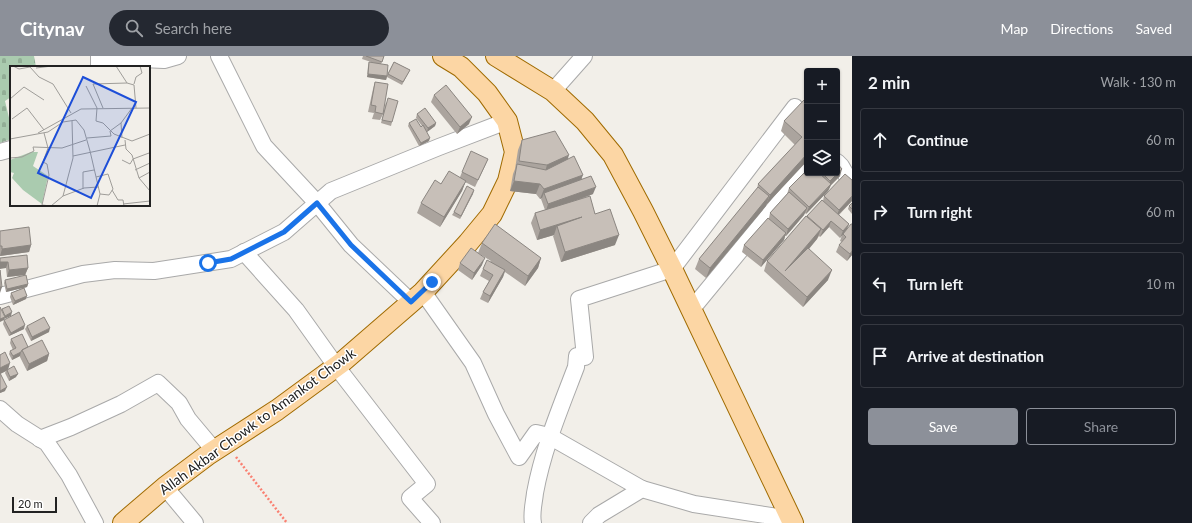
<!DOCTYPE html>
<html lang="en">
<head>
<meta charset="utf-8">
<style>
	:root { --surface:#171b24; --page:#242831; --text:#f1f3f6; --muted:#9ea1a6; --line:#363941; --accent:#8c9099 }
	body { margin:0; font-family:Lato,sans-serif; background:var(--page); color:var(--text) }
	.controls { position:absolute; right:12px; top:12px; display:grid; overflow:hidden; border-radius:4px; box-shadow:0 1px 3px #0004 }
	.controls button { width:36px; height:36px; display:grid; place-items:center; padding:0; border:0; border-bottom:1px solid var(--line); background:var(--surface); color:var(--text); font:20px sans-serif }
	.scale { position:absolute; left:12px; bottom:10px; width:45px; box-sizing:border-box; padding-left:4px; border:2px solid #222; border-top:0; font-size:11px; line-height:14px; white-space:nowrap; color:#222; -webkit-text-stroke:3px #fff; paint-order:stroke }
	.stop { position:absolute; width:12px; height:12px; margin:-9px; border:3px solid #1a73e8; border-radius:50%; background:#fff }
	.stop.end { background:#1a73e8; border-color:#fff; box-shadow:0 1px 4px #0008 }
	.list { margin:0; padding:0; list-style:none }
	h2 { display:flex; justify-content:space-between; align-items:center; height:52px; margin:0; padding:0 16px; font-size:17px }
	h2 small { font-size:13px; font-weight:400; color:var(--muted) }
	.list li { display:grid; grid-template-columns:26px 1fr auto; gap:12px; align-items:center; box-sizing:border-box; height:64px; margin:0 8px 8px; padding:0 8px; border:1px solid var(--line); border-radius:4px }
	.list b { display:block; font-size:15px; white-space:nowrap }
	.list em { font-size:13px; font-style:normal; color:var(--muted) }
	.actions { display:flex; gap:8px; padding:12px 16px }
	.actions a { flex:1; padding:9px 0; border:1px solid var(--accent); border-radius:4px; text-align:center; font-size:14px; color:var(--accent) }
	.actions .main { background:var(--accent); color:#fff }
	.icon { flex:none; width:22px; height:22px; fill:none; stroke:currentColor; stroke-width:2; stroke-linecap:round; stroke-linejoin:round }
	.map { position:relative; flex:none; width:852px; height:467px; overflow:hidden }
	header { display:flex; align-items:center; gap:24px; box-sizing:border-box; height:56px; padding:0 20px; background:var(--accent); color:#fff }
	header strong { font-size:19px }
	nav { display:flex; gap:22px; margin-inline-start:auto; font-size:14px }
	.search { width:280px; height:36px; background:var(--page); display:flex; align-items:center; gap:10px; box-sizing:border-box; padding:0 14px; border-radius:22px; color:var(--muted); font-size:15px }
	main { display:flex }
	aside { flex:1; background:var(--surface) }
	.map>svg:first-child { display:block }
</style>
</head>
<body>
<header>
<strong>Citynav</strong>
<div class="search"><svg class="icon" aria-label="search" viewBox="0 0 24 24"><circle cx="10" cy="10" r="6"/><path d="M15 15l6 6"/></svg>Search here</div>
<nav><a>Map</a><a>Directions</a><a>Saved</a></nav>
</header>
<main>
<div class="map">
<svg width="852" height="467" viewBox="0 0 852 467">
	<defs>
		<pattern id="cemetery-stones" width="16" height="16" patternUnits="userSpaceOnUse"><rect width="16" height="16" fill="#aacbaf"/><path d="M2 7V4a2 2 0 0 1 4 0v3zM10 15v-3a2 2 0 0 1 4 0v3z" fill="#92ae96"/></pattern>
	</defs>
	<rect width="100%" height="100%" fill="#f2efe9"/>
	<path fill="url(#cemetery-stones)" d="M0 0H34L36 11H11V41L5 45 11 70V83L0 87Z"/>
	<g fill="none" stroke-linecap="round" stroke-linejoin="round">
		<g stroke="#a9a9a9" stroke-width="18">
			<g id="minor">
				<path d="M219 0 264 90 317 147 351 189 411 246"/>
				<path d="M99 11V1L164 4 178 0"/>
				<path d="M553 35 584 0"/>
				<path d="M0 96 11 93"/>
				<path d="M837 106 841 110 852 129"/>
				<path d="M244 196 296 254 336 310 427 428 410 442 432 467"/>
				<path d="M423 236 473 307 496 358 519 401 536 377 549 380 642 433"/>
				<path d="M0 240 83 218 115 214 154 215 231 203 284 176 331 135 439 91 507 65"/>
				<path d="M691 254 807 113"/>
				<path d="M0 353 17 368 47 387 69 419 95 467"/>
				<path d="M40 383 71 371 121 348 158 327 179 347 188 363 214 394"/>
				<path d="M165 431 195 467"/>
				<path d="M533 467C531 457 534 447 535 437 543 393 560 353 576 311L577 300 585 301 579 243 672 213 795 51"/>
				<path d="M591 467 599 459 642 433 694 448 791 463"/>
			</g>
		</g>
		<g stroke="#a06b00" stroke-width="22">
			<g id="major">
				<path d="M496 0 553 35 585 65 613 99 643 155 672 213 793 467"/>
				<path d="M123 467 165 431 209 398 277 354 341 307 423 236 468 187 492 158 508 125 515 96 507 65 487 37 461 11 443 0"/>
			</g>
		</g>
		<path stroke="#fa8072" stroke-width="2.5" stroke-dasharray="2 2" stroke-linecap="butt" d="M236 401 287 467"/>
		<use href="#minor" stroke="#fff" stroke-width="16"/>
		<use href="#major" stroke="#fcd6a4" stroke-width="20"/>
	</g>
	<g fill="#aba49e">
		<path d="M363 0H384L381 8 387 19 394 6 410 14 402 29 387 21 386 24 367 21 368 10 369 6 374 7 362 3Z"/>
		<path d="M375 26 383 58 380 64 372 63 374 57 368 56 373 33Z"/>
		<path d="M434 39 469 68 457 78 431 46Z"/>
		<path d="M386 46 392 66 391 70 381 67Z"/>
		<path d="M807 46V105L766 149 706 222 695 213 699 203 757 133 758 128 795 89 781 75 784 65Z"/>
		<path d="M417 58 436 67 435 70 427 76 425 74 429 85 419 90 408 70 409 67 421 71 422 70 416 62Z"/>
		<path d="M522 84 568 103 593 138 581 143 595 158 615 189 561 206 553 180 554 179 537 184 531 167 535 157 545 154 541 143 542 142 540 143 536 138 510 135 513 118 515 113 518 94Z"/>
		<path d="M488 103 485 110 475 131 465 126 462 135 440 171 417 157 421 147 441 128 460 121 462 116Z"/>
		<path d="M807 117H837L840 120 831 129 828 135 806 158 805 157 804 159 786 180H785L784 184 761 211 742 196 744 189 769 162 770 157 787 138 789 132Z"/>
		<path d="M852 124V145L839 159 849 168 847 173 852 168V199L847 205 836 196 839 189 842 186 840 185 842 179 840 182 829 171 820 181 819 180 817 183 809 193 828 224 803 251 764 215 767 205 807 161 823 145 824 140Z"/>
		<path d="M474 134 460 163 452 159 454 156Z"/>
		<path d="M852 147V158L848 153 849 150Z"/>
		<path d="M0 175 31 189 29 196 0 200Z"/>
		<path d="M482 187 541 202 538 212 525 230 505 216 503 221 488 247 480 243 483 236 489 225 480 220 483 213 491 205 478 197Z"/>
		<path d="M0 202 28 212 25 219 7 221 6 212Z"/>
		<path d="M460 207 482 209 472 224 458 214Z"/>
		<path d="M5 224 28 228 27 231 24 232 26 243 13 249 10 241 11 237 23 232 6 236 4 227Z"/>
		<path d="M4 264 24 273 9 280 3 268Z"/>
		<path d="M27 270 49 276 31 285 25 273Z"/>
		<path d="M11 283 28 291 49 298 47 305 27 315 20 301V300L12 304 9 298 10 295 13 294 10 287Z"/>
		<path d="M0 299 8 313 16 321 9 325 5 317 6 315 0 318 5 335 0 337Z"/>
	</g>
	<g fill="#8b8681">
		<path d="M368 18 387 20 386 24 367 21Z"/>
		<path d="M472 61 469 68 457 78 460 71Z"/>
		<path d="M436 67 435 70 427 76 428 72Z"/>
		<path d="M430 82 429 85 419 90 421 87Z"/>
		<path d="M807 98V105L766 149 770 139Z"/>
		<path d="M569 99 566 109 544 119 547 109Z"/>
		<path d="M842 113 840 120 831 129 828 135 806 158 809 151 828 132 830 125Z"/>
		<path d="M583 119 579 129 544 137 542 142 540 143 544 133Z"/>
		<path d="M466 125 462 135 440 171 444 161Z"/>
		<path d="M514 125 540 128 536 138 510 135Z"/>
		<path d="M596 131 593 138 546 155 548 148Z"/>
		<path d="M474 134 473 138 460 163 461 160Z"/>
		<path d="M769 140 766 150 706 222 710 212Z"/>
		<path d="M852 140V145L836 161 839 154Z"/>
		<path d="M807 152 804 159 786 180 788 173Z"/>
		<path d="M582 161 557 170 554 179 537 184 540 174Z"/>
		<path d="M831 165 829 171 820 181 823 174Z"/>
		<path d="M849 168 846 175 840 182 843 175Z"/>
		<path d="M821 173 817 183 785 221V215Z"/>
		<path d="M786 177 784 184 761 211 763 204Z"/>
		<path d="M619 179 615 189 561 206 565 196Z"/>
		<path d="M31 189 29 196 0 200 2 193Z"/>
		<path d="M852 195V199L847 205 850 198Z"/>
		<path d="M485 202 482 209 472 224 474 217Z"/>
		<path d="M541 202 538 212 525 230 528 220Z"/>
		<path d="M0 206H8L6 212 0 213Z"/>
		<path d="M28 212 25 219 7 221 9 214Z"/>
		<path d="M505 214 503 221 488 247 490 240Z"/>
		<path d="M832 214 828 224 803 251 807 241Z"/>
		<path d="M28 228 27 231 6 236 7 233Z"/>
		<path d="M0 231H2L0 237Z"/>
		<path d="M27 240 26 243 13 249 15 245Z"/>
		<path d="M12 256 11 260 4 263V264L0 266V263L5 261V260Z"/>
		<path d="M25 269 24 273 9 280 11 277Z"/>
		<path d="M50 272 49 276 31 285 32 281Z"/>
		<path d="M21 296 20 300 12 304 13 300Z"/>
		<path d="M49 298 47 305 27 315 29 308Z"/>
		<path d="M10 307 8 314H7L6 315 0 318V312Z"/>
		<path d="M18 318 16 321 9 325 10 321Z"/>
		<path d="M7 331 5 335 0 337V335Z"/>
	</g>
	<g fill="#c7bfb8" stroke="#8b8681">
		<path d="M366 0H384L382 6Z"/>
		<path d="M369 6 388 9 387 20 368 18Z"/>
		<path d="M394 6 410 14 403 26 388 18Z"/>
		<path d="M375 26 388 28 383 58 375 56 376 50 371 49Z"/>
		<path d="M446 29 472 61 460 71 434 39Z"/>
		<path d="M388 42 398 45 392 66 382 64Z"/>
		<path d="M804 44 807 46V98L770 139 758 128 802 81 784 65Z"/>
		<path d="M425 52 436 67 428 72 417 58Z"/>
		<path d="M416 63 421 71 423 69 430 82 421 87 409 67Z"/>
		<path d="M555 75 569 99 547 109 519 105 522 84Z"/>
		<path d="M471 95 488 103 478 124 462 116Z"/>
		<path d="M574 100 583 119 544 133 540 128 514 125 517 108 546 114Z"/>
		<path d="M837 107 842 113 830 125 822 117H837Z"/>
		<path d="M807 114V117H819L831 128 809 151 789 132Z"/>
		<path d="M449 115 466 125 444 161 421 147 435 124 441 128Z"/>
		<path d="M845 118 852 124V140L839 154 824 140Z"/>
		<path d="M591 120 596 131 548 148 544 137Z"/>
		<path d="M467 130 474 134 461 160 454 156Z"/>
		<path d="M758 131 769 140 710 212 699 203Z"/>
		<path d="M789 136 807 152 788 173 770 157Z"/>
		<path d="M590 140 595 158 610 153 619 179 565 196 557 170 582 161 540 174 535 157Z"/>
		<path d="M822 144 849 168 843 175 831 165 823 174 807 160Z"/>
		<path d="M852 147V153L849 150Z"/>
		<path d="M806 160 821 173 785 215 808 192 832 214 807 241 767 205Z"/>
		<path d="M768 162 786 177 763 204 744 189Z"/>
		<path d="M495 168 541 202 528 220 482 187Z"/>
		<path d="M851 168H852V195L850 198 839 189 846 181 843 178Z"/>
		<path d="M29 171 31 189 2 193V190H0V175Z"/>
		<path d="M471 192 485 202 474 217 460 207Z"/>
		<path d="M27 199 28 212 9 214 8 206H0V202Z"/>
		<path d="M487 204 505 214 490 240 483 236 493 219 483 213Z"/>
		<path d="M0 214 2 231H0Z"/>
		<path d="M26 219 28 228 7 233 5 224Z"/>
		<path d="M24 232 27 240 15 245 11 237Z"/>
		<path d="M9 250 12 256 5 260 2 253Z"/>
		<path d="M0 251 5 261 0 263Z"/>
		<path d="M19 256 25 269 11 277 4 264Z"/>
		<path d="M44 261 50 272 32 281 27 270Z"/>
		<path d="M22 278 28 291 22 294 21 296 13 300 10 295 16 292 11 283Z"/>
		<path d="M42 284 49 298 29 308 22 294Z"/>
		<path d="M5 296 10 307 0 312V299Z"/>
		<path d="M14 310 18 318 10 321 7 314Z"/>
		<path d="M0 317 7 331 0 335Z"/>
	</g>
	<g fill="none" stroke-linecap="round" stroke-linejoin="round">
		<path stroke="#1a73e8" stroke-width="5" d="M208 207 231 203 284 176 317 147 351 189 411 246 432 226"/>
	</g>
	<g text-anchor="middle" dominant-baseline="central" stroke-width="3" stroke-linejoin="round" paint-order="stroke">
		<g font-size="14" fill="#222" stroke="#fff">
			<text transform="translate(257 365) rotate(-36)">Allah Akbar Chowk to Amankot Chowk</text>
		</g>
	</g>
	<g transform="translate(10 10)">
		<rect width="140" height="140" fill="#f2efe9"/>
		<path d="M21 86H28L23 100 38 110 32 138 13 124 2 112 4 107 0 106V94Z" fill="#aacbaf"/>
		<path fill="none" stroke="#9f9d99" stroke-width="1" d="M3 0 9 3 20 1 29 11 43 18 61 47M106 0 117 17 124 19 126 42M26 2 42 0M124 18 126 11 132 7 130 0M76 20 87 42 86 55 93 57 104 68 122 75 140 68M0 33 14 21 34 34M93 42 83 18 117 17M2 53 17 42 34 64M28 67 71 43 140 42M34 67 38 82 33 96 37 98 39 109 32 139 41 140M77 72 101 70 100 65 111 57M112 72 111 57 122 42M0 73 38 66 53 56 66 54 74 64 80 85 90 128 87 140M115 74 116 83 122 89 129 112 140 125M63 90 115 79M0 92 12 91 24 85 23 81 52 82 76 74M112 94 120 98 123 93 139 87 140 90M125 104 140 97M86 111 98 108 103 123 99 129 90 128M129 112 140 106M73 123V106L84 104M102 124 108 134H113L114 140M53 130 63 92 62 55M113 138 140 135M41 140 53 130 74 122 88 121"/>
		<path fill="#1d4ed8" fill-opacity="0.15" stroke="#1d4ed8" stroke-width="2" d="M73 11 126 36 81 132 28 107Z"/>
		<rect width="140" height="140" fill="none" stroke="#222" stroke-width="2"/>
	</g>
</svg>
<div class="controls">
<button>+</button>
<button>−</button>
<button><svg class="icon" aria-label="layers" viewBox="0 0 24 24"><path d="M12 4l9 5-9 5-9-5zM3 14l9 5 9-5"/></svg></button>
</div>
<div class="scale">20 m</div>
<div class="stop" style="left:208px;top:207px"></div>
<div class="stop end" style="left:432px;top:226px"></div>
</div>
<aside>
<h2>2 min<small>Walk · 130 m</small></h2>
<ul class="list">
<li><svg class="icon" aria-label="ahead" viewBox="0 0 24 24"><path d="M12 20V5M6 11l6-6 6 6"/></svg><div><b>Continue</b></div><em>60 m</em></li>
<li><svg class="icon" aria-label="right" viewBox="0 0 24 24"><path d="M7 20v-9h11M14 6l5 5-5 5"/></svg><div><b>Turn right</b></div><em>60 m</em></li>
<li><svg class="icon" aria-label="left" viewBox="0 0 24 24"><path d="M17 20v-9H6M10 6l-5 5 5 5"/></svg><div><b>Turn left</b></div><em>10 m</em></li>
<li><svg class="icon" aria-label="arrive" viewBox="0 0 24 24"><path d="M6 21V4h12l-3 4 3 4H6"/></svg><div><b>Arrive at destination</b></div></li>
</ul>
<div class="actions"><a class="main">Save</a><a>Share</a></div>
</aside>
</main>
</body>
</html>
